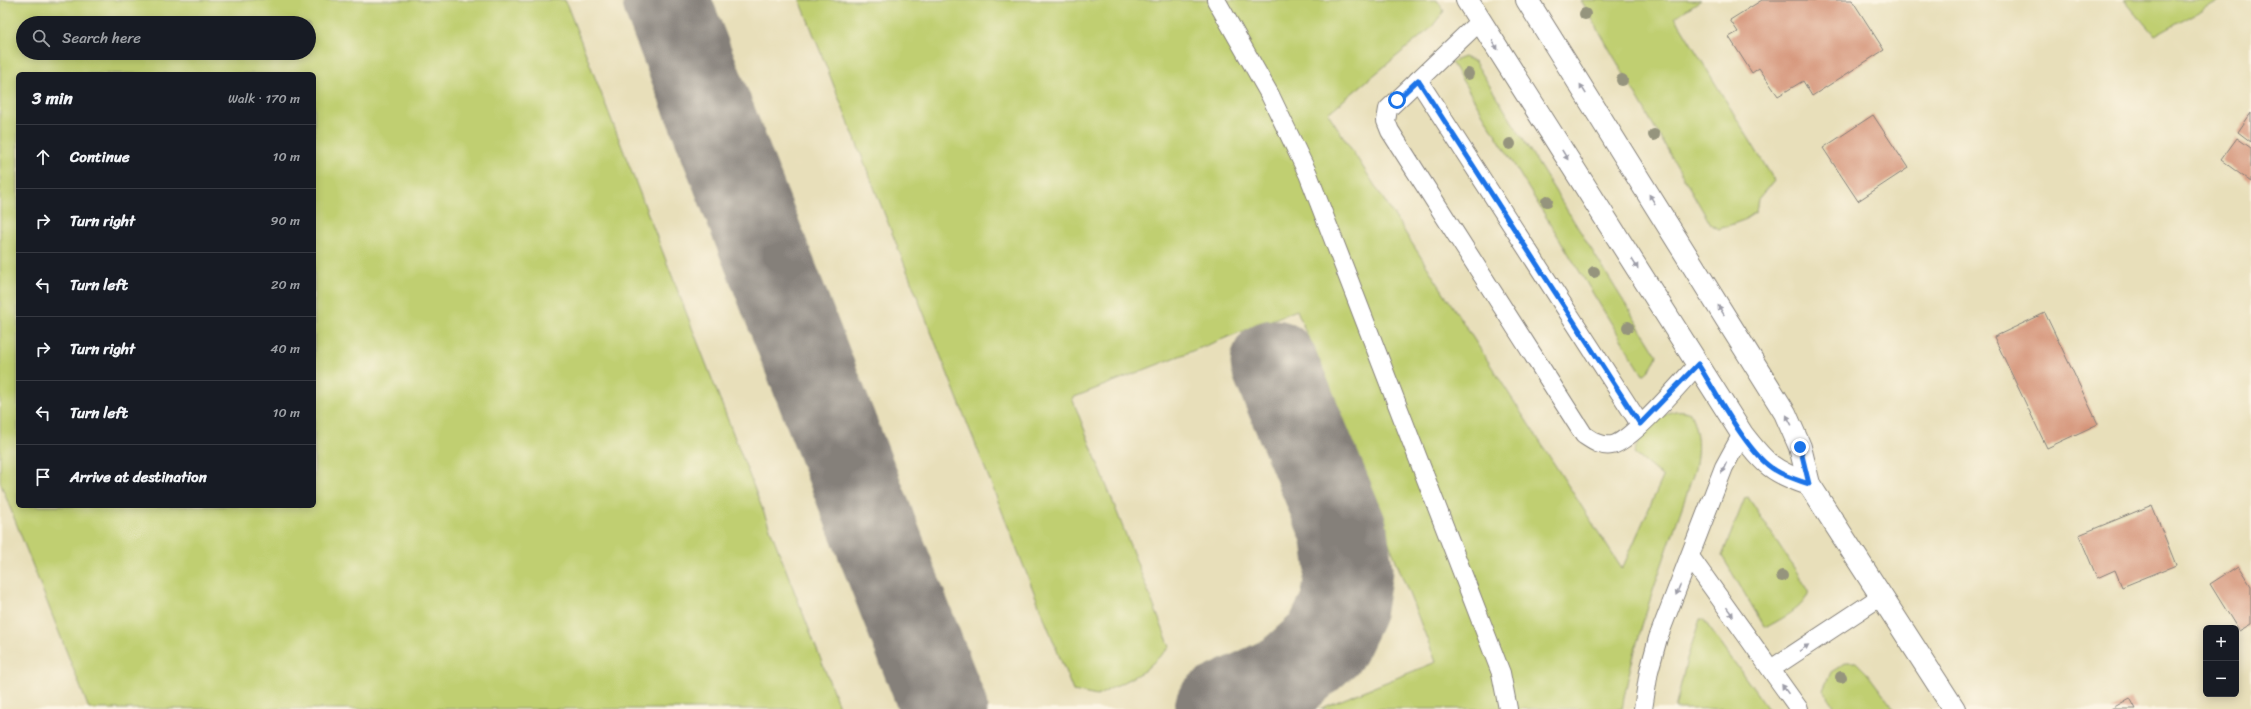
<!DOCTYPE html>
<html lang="en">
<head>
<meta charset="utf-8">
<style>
	:root { --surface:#171b24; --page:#242831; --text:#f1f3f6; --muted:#9ea1a6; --line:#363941 }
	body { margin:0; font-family:Sriracha,sans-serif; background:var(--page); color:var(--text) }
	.controls { position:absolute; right:12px; bottom:12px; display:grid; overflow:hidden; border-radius:6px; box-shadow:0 2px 10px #0003 }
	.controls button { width:36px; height:36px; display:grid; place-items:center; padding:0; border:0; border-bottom:1px solid var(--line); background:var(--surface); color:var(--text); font:20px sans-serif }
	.stop { position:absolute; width:12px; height:12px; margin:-9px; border:3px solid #1a73e8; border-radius:50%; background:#fff }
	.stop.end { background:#1a73e8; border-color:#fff; box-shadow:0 1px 4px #0008 }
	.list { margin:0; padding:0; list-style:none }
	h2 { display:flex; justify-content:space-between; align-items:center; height:52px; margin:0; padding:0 16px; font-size:17px }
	h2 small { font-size:13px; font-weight:400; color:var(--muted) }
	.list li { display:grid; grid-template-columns:26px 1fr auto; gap:12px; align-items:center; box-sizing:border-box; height:64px; padding:0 16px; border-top:1px solid var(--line) }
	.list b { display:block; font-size:15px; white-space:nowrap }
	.list em { font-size:13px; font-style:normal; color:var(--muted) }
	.icon { flex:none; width:22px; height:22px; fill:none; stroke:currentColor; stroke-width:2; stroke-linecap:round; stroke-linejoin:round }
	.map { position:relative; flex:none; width:2251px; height:709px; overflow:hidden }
	.search { position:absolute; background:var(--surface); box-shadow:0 2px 10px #0003; left:16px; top:16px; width:300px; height:44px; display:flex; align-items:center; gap:10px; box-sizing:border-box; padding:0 14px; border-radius:22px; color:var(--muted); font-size:15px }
	.panel { position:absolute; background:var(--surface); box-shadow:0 2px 10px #0003; left:16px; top:72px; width:300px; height:436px; border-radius:6px }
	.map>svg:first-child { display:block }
</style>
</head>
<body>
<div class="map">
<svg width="2251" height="709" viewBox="0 0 2251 709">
	<rect width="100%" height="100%" fill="#fcf5e5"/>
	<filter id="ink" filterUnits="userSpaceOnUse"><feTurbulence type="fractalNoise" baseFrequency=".025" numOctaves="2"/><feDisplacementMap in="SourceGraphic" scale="8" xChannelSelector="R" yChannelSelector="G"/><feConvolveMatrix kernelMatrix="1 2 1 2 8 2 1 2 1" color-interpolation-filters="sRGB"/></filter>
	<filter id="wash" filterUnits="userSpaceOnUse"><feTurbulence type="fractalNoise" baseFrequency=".012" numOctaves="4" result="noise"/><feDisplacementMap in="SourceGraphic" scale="16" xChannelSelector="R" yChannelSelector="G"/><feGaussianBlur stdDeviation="0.9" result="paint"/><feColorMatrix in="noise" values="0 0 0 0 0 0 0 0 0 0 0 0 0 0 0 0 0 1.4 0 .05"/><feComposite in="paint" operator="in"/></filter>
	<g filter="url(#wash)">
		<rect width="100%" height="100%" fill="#e8dfba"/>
		<g fill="#c0cf71" stroke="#717856" fill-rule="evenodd">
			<path d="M0 0H565L840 709H89L0 482ZM23 23H309V53H23ZM18 74H314V506H18Z"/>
			<path d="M800 0H1437L1444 11 1431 28 1328 113 1622 569 1663 477 1634 453C1640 432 1667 402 1690 413 1699 432 1699 449 1695 469 1669 548 1636 627 1622 709H1319L1436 662 1297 310 1072 398 1170 647 1144 671 1097 696 1073 691Z"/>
			<path d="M1581 0H1701L1675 17 1774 180 1758 199 1756 212 1744 220 1719 229 1711 225Z"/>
			<path d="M2124 0H2220L2155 36Z"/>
			<path d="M1464 57 1475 62 1657 355C1655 363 1650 371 1643 375L1451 62Z"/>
			<path d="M1748 497 1809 591C1804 609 1782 618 1767 627L1764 626 1722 556 1745 498Z"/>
			<path d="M1700 619H1703L1768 709H1675L1687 659Z"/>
			<path d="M1847 662H1856L1867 673 1894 709H1836L1823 690 1831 672Z"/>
		</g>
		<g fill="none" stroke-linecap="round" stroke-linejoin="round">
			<g stroke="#85807a" stroke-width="87">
				<path d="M666 0 944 709"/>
				<path d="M1218 709 1288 676 1326 642 1343 607 1349 570 1344 531 1274 363"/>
			</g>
		</g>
		<g id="blocks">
			<g fill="#d59479">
				<path d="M1762 0H1852L1884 50 1812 96 1803 81 1778 96 1759 68 1752 73 1729 37 1738 32 1730 20Z"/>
				<path d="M2251 113V142L2238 132Z"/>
				<path d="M1873 115 1908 168 1858 201 1823 148Z"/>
				<path d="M2237 138 2251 148V182L2221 160Z"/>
				<path d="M2045 313 2098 424 2047 448 1994 337Z"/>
				<path d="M2152 505 2176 565 2122 587 2115 570 2097 578 2079 535Z"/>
				<path d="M2238 566 2251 586V624L2239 631 2210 584Z"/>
				<path d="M2130 698 2136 709H2111Z"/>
			</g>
		</g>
	</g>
	<g filter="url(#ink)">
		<use href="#blocks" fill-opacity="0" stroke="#85807a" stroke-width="1"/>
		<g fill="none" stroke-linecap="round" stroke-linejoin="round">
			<g stroke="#85807a" stroke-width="20">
				<g id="service">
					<path d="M1216 0 1270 95 1308 174 1501 673 1508 709"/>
					<path d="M1480 21 1388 109 1386 121 1390 131 1584 435C1593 441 1601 447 1612 445 1632 441 1682 381 1698 364"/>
					<path d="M1418 80 1640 424"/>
					<path d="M1691 558 1799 709"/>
					<path d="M1771 669 1880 597"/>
					<path d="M1643 709 1649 671 1658 638 1724 467 1742 434"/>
				</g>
			</g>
			<g stroke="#85807a" stroke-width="24">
				<g id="tertiary">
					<path d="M1467 0 1742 434C1765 464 1773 472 1809 484"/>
					<path d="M1527 0 1785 413 1800 447 1809 484 1954 709"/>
				</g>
			</g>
			<use href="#service" stroke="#fff" stroke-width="18"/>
			<use href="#tertiary" stroke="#fff" stroke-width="22"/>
		</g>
		<g fill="#95947d">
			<circle cx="1585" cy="14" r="6"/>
			<circle cx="1468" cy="74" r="6"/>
			<circle cx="1622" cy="80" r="6"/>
			<circle cx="1654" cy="135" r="6"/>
			<circle cx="1510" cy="144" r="6"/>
			<circle cx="1547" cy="201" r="6"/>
			<circle cx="1594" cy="272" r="6"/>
			<circle cx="1628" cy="327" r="6"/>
			<circle cx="1782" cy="576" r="6"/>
			<circle cx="1841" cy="677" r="6"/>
		</g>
		<defs><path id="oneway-solid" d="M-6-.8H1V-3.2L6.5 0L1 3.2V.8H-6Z"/></defs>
		<g fill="#9c9ca7">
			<use href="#oneway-solid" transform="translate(1495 45) rotate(58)"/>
			<use href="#oneway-solid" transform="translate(1583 89) rotate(-122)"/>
			<use href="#oneway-solid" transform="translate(1565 155) rotate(58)"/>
			<use href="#oneway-solid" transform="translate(1652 199) rotate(-122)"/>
			<use href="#oneway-solid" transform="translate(1635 264) rotate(58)"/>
			<use href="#oneway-solid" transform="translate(1721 310) rotate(-122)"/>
			<use href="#oneway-solid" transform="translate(1789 420) rotate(-118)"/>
			<use href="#oneway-solid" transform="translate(1724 468) rotate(114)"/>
			<use href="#oneway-solid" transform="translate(1678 590) rotate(112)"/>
			<use href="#oneway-solid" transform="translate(1730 612) rotate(54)"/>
			<use href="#oneway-solid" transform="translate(1804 648) rotate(-34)"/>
			<use href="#oneway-solid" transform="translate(1785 689) rotate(-125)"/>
		</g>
	</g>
	<g fill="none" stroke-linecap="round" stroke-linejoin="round" filter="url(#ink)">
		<path stroke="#1a73e8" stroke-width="5" d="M1397 100 1418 80 1640 424 1698 364C1716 392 1748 455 1775 470 1786 477 1798 480 1809 484L1800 447"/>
	</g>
</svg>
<div class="controls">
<button>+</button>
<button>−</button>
</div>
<div class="stop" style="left:1397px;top:100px"></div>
<div class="stop end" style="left:1800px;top:447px"></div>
<div class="search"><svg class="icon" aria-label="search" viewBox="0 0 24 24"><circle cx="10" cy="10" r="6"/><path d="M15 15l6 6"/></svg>Search here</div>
<section class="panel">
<h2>3 min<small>Walk · 170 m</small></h2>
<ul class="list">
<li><svg class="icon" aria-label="ahead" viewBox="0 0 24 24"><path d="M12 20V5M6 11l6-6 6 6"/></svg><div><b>Continue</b></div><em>10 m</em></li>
<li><svg class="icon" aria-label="right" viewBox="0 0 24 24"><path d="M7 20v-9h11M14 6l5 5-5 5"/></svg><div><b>Turn right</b></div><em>90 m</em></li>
<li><svg class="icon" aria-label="left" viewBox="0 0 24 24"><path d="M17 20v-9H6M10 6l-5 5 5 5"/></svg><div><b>Turn left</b></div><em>20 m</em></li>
<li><svg class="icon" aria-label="right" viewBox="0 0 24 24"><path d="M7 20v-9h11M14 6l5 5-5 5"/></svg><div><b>Turn right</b></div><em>40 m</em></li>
<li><svg class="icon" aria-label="left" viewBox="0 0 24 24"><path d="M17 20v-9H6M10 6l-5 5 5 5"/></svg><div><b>Turn left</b></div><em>10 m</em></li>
<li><svg class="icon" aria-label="arrive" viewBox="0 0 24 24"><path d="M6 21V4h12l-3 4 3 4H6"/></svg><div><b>Arrive at destination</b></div></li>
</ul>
</section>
</div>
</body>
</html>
